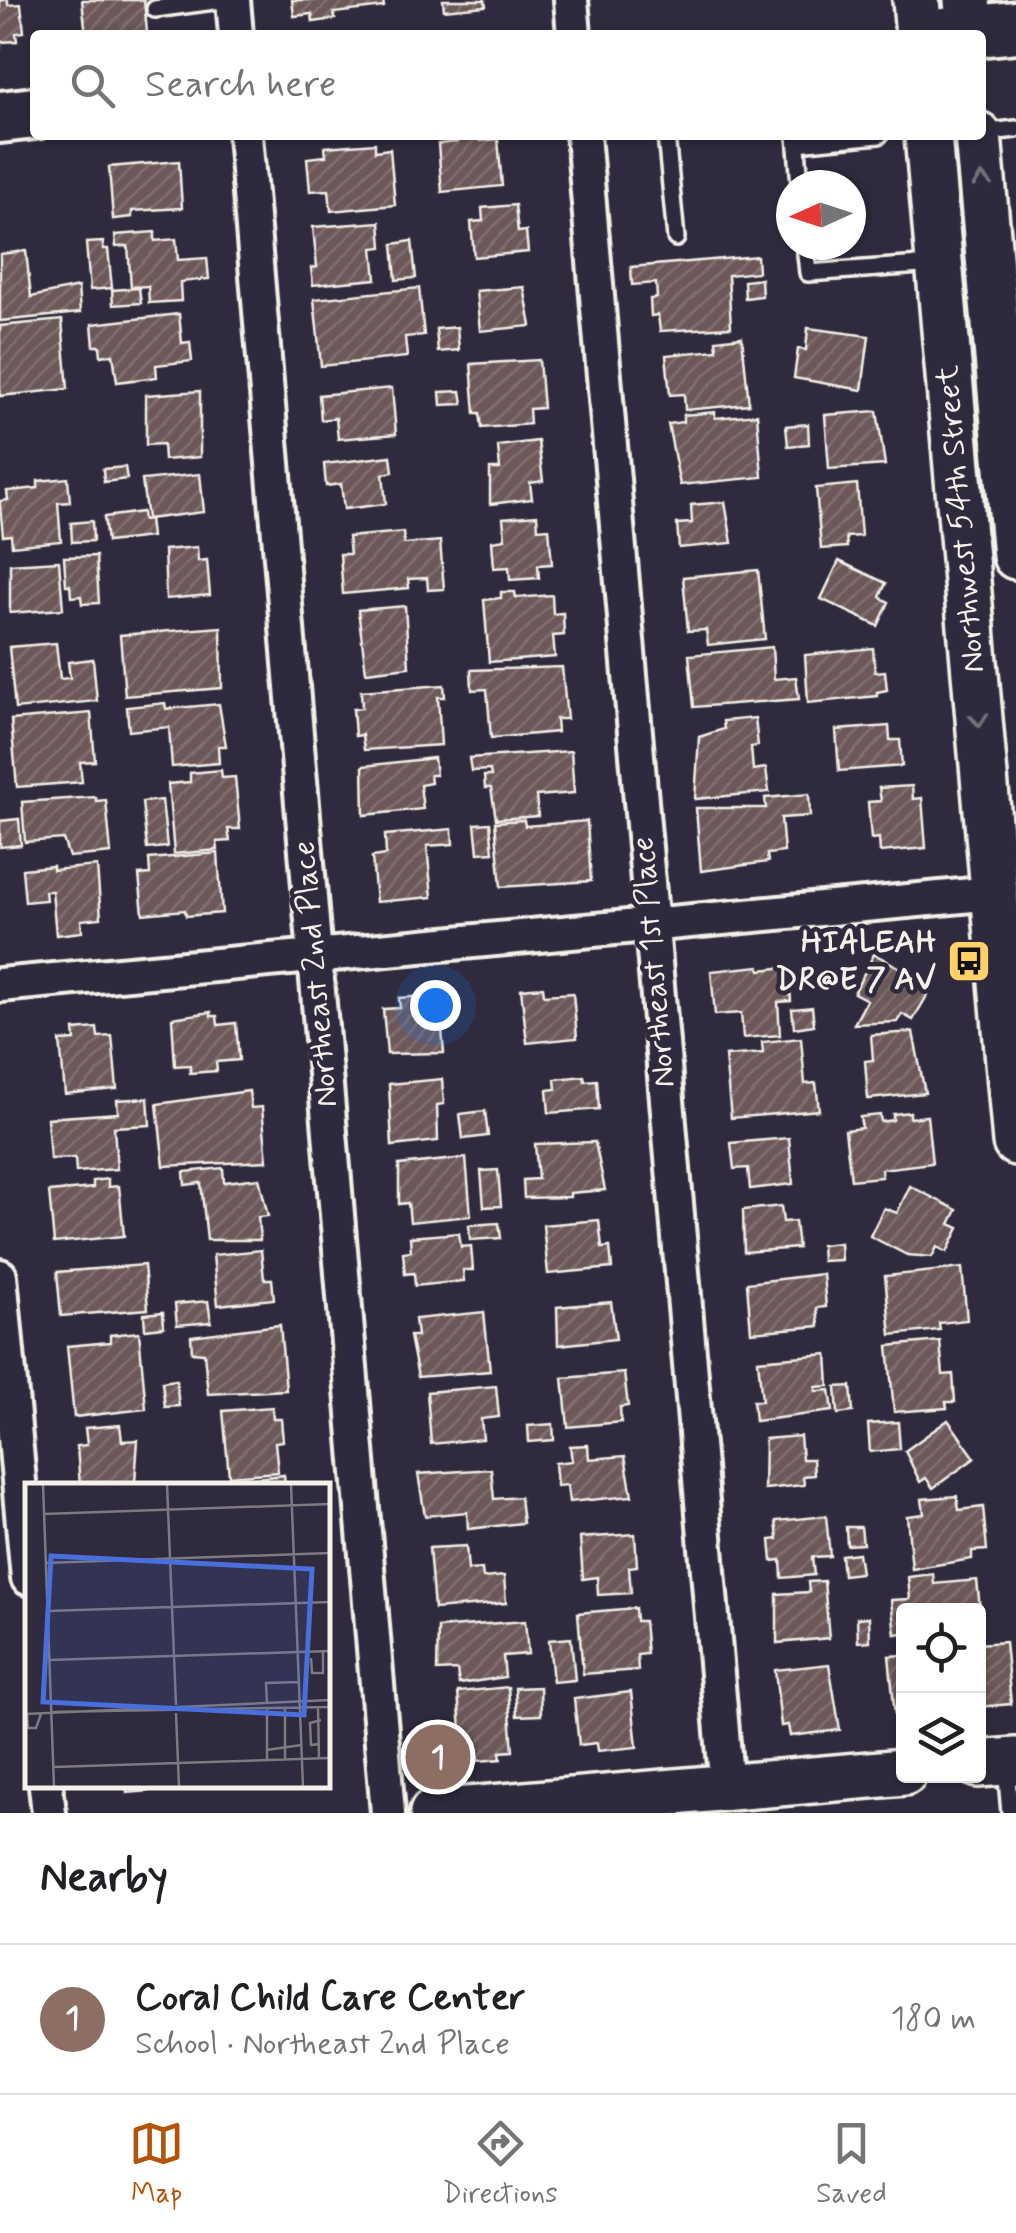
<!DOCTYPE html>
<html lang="en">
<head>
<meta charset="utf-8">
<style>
	:root { --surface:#fff; --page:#f2f2f2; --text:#202124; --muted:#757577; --line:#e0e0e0; --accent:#b45309 }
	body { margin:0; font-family:Mynerve,sans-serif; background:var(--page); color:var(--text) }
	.controls { position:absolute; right:30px; bottom:30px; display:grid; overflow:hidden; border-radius:10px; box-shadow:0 2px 8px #0004 }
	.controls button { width:90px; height:90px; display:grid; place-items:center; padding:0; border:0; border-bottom:2px solid var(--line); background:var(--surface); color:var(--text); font:50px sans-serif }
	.compass { position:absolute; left:776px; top:170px; width:90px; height:90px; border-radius:50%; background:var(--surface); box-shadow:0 2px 8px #0004; rotate:267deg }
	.you { position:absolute; left:435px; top:1005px; width:35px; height:35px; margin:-25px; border:8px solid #fff; border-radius:50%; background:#1a73e8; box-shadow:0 0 0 15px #1a73e833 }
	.badge { display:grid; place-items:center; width:65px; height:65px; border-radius:50%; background:var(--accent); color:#fff; font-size:32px; font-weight:700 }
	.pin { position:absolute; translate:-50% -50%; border:5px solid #fff; box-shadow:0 2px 10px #0006 }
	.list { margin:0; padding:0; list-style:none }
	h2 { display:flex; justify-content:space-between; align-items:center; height:130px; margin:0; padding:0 40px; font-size:42px }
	h2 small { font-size:32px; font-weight:400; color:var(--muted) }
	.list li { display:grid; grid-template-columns:65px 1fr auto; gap:30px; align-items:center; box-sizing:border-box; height:150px; padding:0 40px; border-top:2px solid var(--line) }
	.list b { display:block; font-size:38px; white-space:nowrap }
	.list p { margin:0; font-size:32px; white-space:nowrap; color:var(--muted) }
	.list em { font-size:32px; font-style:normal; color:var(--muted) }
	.icon { flex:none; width:55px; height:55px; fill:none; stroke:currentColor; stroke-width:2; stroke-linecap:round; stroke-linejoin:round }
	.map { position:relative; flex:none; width:1016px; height:1813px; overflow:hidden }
	.search { position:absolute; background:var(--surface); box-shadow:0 2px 8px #0004; left:30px; right:30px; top:30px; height:110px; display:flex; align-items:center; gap:25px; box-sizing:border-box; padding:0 35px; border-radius:10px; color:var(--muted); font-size:38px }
	.sheet { height:280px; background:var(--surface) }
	nav { display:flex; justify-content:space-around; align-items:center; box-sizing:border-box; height:140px; border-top:2px solid var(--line); background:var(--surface); font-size:28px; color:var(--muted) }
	nav a { display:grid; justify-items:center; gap:5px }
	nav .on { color:var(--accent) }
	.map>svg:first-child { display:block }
</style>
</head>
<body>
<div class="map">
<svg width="1016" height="1813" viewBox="0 0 1016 1813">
	<defs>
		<pattern id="building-hatch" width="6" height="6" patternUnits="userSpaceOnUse" patternTransform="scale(2.5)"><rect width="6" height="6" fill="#6c5859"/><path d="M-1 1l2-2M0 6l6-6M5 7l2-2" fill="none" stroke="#827071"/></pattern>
	</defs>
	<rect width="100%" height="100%" fill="#2f2a3d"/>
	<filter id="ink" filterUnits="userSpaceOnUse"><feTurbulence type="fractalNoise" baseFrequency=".01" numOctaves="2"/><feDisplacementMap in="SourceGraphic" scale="20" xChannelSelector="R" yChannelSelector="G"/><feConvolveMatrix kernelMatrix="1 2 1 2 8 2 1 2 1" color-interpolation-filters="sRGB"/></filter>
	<g filter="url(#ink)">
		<g fill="url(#building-hatch)" stroke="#f4f1e8" stroke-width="2.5">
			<path d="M0 0H8V5L21 4 24 32 16 33 17 41 1 42 0 51Z"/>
			<path d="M82 0H144L147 32 86 35Z"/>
			<path d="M292 0H383L384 7 334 13 335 19 313 22 312 14 294 16Z"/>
			<path d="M443 0H485L486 6 444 10Z"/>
			<path d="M456 135H479L480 141 498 139 502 186 442 192 438 144 457 142Z"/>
			<path d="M375 143V151L390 149 395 205 331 211 329 190 310 191 307 158 326 156 325 147Z"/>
			<path d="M179 161 182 208 132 211V217L113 219 109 167Z"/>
			<path d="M515 205 518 232 526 231 528 252 474 257 471 222 483 221 482 208Z"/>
			<path d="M380 222 382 247 373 248 376 279 313 285 311 268 317 267 313 227Z"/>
			<path d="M155 232V241L176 239 178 260 207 258 209 279 180 282 181 301 149 303 148 286 131 287 128 246 116 247 115 235Z"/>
			<path d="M412 241 416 278 396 280 393 244Z"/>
			<path d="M103 242V249H108L112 288 90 290 86 243Z"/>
			<path d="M26 251 31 297 78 287 80 313 0 321V254Z"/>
			<path d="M757 256 758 272 728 275 731 327 660 331 658 315 651 316 650 299 657 298 656 283 632 285 631 267Z"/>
			<path d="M761 279 762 296 745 298 744 281Z"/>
			<path d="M524 287 531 326 480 331 476 291Z"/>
			<path d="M139 288 141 303 113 305 112 290Z"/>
			<path d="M419 288 424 335 405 337 407 357 321 366 314 299Z"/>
			<path d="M179 314 182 343 190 342 192 361 156 365 157 377 117 382 113 354 101 356 100 346H94L92 324Z"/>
			<path d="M62 320 68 389 0 396V326Z"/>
			<path d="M457 327 459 350 438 352 436 329Z"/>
			<path d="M808 328 869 336 862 390 794 378 798 349 806 350Z"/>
			<path d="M742 337 749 404 685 410 684 394 670 395 666 355 717 350 716 340Z"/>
			<path d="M539 360 543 408 529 409 530 424 482 428 480 413H475L471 364Z"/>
			<path d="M392 388 396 434 338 439 336 418 321 420 319 395Z"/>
			<path d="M200 391V457L164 460 163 444 146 445V395Z"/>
			<path d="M461 391 463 404 441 405 440 392Z"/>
			<path d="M877 411 885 465 829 469 825 415Z"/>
			<path d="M715 412V418L757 414 762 477 680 485 668 424 683 422V415Z"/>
			<path d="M808 424 809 444 788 446 786 426Z"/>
			<path d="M538 441 543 481 530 483 532 499 490 504V469H500L498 446Z"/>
			<path d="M391 456 393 472 383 474 386 504 344 509 341 484 326 486 324 464Z"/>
			<path d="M125 467 127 479 104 482 103 469Z"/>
			<path d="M200 474 204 512 147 519 142 480Z"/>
			<path d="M68 478 70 502 58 503 61 541 12 546 11 535 3 536 0 506V501L8 500 7 491 38 488V481Z"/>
			<path d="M857 484 861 536 846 537 847 547 821 549 816 488Z"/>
			<path d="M725 502 732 543 679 548 677 524 692 523 691 505Z"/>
			<path d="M142 512 143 520 149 519 151 537 107 542 104 517Z"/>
			<path d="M537 515 538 529 549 528 552 564 538 565 539 578 510 580 509 567 494 568 492 541 505 539 503 518Z"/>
			<path d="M92 521 93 541 72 542 71 523Z"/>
			<path d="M403 532 404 544 440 541 444 589 428 590 427 578 408 579 409 588 343 594 340 554H350L348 537Z"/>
			<path d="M197 547 198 561 207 560 210 595 166 599 164 550Z"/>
			<path d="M96 556 99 603 82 604 81 596 71 597 70 585H66L64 557Z"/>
			<path d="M59 561 63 609 10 613V564Z"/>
			<path d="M839 561 886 583 880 597 889 602 878 626 821 599Z"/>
			<path d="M758 570 765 639 708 645 706 630 688 631 683 577Z"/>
			<path d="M501 592H515L516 598 552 595 553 614 563 613 564 635 553 636 555 657 489 662 484 600 501 598Z"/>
			<path d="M405 606 409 667 366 672 358 610Z"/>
			<path d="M221 627 222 688 125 696 120 635Z"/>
			<path d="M56 643 60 679 70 678 68 662 93 659 97 701 15 709 9 647Z"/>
			<path d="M772 647 774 679 796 677 799 699 694 707 689 655Z"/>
			<path d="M873 648 875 672 885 671 887 690 877 692V696L808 703 805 655Z"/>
			<path d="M562 667 567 719H556L557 732 491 738 487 689 472 690 471 670Z"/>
			<path d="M444 685 445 697H438L441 745 364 750 362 735 355 736 353 709 362 708 361 691Z"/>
			<path d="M165 703 166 709 219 704 226 746H218L219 763 172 767 169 727 129 731 127 707Z"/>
			<path d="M91 713 95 761 80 762 82 782 17 787 11 720Z"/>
			<path d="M755 718 758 746 751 747 753 770 766 768 769 792 695 799 699 737 724 729 723 721Z"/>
			<path d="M889 726 890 740H900L902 766 839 771 836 730Z"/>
			<path d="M571 751 574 793 536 796 538 816 496 819 491 788H485L484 776H491L490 770 471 771 469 758Z"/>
			<path d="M434 758 436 775H430L431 783 420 785 423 809 364 815 363 766Z"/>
			<path d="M221 770 222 778 235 777 240 829H228L230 841 217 842 218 850 174 854 168 784 190 782V773Z"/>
			<path d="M912 786 913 799 922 798 926 848 880 852 879 838 871 839 868 802 881 801 879 788Z"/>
			<path d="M809 794 810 816 781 818 784 852 767 854 768 862 701 871 696 808H766L765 798Z"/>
			<path d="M96 797V801L106 800 111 853 69 857 63 839 25 842 22 802Z"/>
			<path d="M162 800 167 847 147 849 142 802Z"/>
			<path d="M19 819 21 845 0 847V821Z"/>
			<path d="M524 820 525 826 587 821 591 881 501 887 495 822Z"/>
			<path d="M490 823 493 852 478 853 475 824Z"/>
			<path d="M452 829 453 844 427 846 432 897 376 902 372 857 386 855 385 835Z"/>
			<path d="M218 853 222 913 186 916 185 910 143 914 139 875 150 874 149 859Z"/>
			<path d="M53 866V870L97 866 101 918 81 920 82 932 56 935 52 891H45L46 900 25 902 22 869Z"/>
			<path d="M874 954 933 985 913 1020 902 1014 897 1022 854 1024 867 1000 854 993Z"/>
			<path d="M759 966 760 970 788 967 791 1001 778 1002 780 1035 743 1038 741 1013 715 1015 711 971Z"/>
			<path d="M543 987 544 995 573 993 577 1038 527 1043 521 989Z"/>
			<path d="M439 995 444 1053 387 1054 383 1009 400 1008 399 998Z"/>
			<path d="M812 1007 814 1025 794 1028 792 1009Z"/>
			<path d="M211 1012V1016H217L218 1025 236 1023 239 1060 216 1062 217 1071 190 1073V1065L175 1066 172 1018Z"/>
			<path d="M97 1028 98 1037 112 1036 117 1089 65 1094 60 1041 75 1040 74 1030Z"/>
			<path d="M913 1032 925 1093 868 1099 865 1061 873 1060 871 1035Z"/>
			<path d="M801 1038 805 1084 816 1083 819 1110 731 1118 725 1056 763 1053 762 1042Z"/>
			<path d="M584 1076 585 1081 597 1080 599 1109 549 1113 547 1090 556 1089 555 1079Z"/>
			<path d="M442 1079 444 1104 437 1105 438 1141 392 1146 389 1084Z"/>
			<path d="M249 1091 251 1108 262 1107 267 1161 164 1166 157 1104Z"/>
			<path d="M148 1098 150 1125 114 1127 117 1169 76 1172 75 1158 50 1159 47 1118 118 1113 117 1100Z"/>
			<path d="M485 1111 488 1136 463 1139 460 1114Z"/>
			<path d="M910 1112V1118L927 1116 932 1163 881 1169 882 1177 851 1180 845 1130 862 1128 860 1117 880 1115 881 1122 893 1120V1114Z"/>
			<path d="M789 1138 793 1184 750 1189 748 1168 734 1169 731 1143Z"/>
			<path d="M595 1142 605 1190 570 1193V1197L524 1198 523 1180 538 1179 535 1144Z"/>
			<path d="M466 1158 471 1216 410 1222 408 1203 399 1204V1165Z"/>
			<path d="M223 1168 224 1182 259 1178 268 1216 258 1217 260 1240H207L201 1183 185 1185 184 1172Z"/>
			<path d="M498 1170 501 1206 484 1207 481 1171Z"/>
			<path d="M108 1179V1187L119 1186 124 1236 54 1243 49 1192 93 1188V1181Z"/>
			<path d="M910 1186 957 1210 950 1224 959 1228 947 1252 937 1247 932 1257 907 1255 870 1236 884 1208 897 1213Z"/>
			<path d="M781 1206 783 1222 795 1221 798 1248 744 1252 743 1210Z"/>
			<path d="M599 1220 602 1248 610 1247 612 1268 548 1274 543 1225Z"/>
			<path d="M499 1223 501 1238 470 1240 469 1225Z"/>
			<path d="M459 1233 461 1247 471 1246 473 1270H463L464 1281 415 1286 414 1273 405 1274 403 1252 411 1251 410 1237Z"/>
			<path d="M840 1243 841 1260 822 1261 821 1245Z"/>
			<path d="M261 1250 264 1279H272L274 1299 218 1305 213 1255Z"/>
			<path d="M144 1265 148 1309 61 1316 57 1272Z"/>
			<path d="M962 1268 967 1320 939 1323 940 1330 891 1335 885 1276Z"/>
			<path d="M823 1274 826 1307 817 1308 819 1326 751 1332 747 1283Z"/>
			<path d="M208 1301 211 1322 177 1325 175 1304Z"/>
			<path d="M611 1302 616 1339 558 1345 557 1307Z"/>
			<path d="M163 1312 164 1327 145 1329 144 1314Z"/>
			<path d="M484 1312 490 1371 418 1377 410 1336H417L415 1319Z"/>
			<path d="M280 1325 286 1390 208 1394 204 1353 192 1352 191 1336Z"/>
			<path d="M139 1332 146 1409 74 1417 67 1346 110 1342V1335Z"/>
			<path d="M940 1341 943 1375 953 1374 955 1402H946L947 1408 894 1412 888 1346Z"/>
			<path d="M827 1354 829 1386 816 1387V1391L830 1390 833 1411 755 1421 753 1401H762L758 1360Z"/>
			<path d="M624 1373 628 1406 620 1407 621 1422 568 1427 563 1378Z"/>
			<path d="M176 1380 179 1406 165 1407 162 1382Z"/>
			<path d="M496 1386 499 1417 481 1419 483 1439 431 1444 427 1392Z"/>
			<path d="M851 1386 853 1412 838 1414 836 1387Z"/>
			<path d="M272 1407 273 1419H281L283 1441 275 1442 278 1472 229 1476 223 1411Z"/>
			<path d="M948 1420 975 1458 933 1488 926 1478 920 1482 905 1451Z"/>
			<path d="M898 1422 900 1449 870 1452 868 1424Z"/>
			<path d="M553 1424 554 1440 529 1442 528 1426Z"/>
			<path d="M120 1425 122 1441 138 1440 135 1482 80 1486 77 1446 87 1445 85 1428Z"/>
			<path d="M800 1436 802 1459H813L814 1475 803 1476 804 1485 764 1489 765 1439Z"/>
			<path d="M588 1445 589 1459 625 1456 632 1496 569 1502 567 1485 557 1486 555 1463 572 1461 570 1446Z"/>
			<path d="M491 1469 494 1499 520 1497 523 1523 468 1529 467 1512 425 1516 418 1474Z"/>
			<path d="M284 1475 285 1486H239V1480Z"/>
			<path d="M957 1496 959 1510 983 1507 987 1550 972 1551V1559L912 1569 907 1516 924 1514 922 1499Z"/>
			<path d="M826 1516 830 1556 812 1557 814 1575 782 1578 781 1560 772 1561 771 1551 770 1540 778 1539 776 1521Z"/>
			<path d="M846 1527H861L863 1544 847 1545Z"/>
			<path d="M635 1534 637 1566 629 1567 631 1593 598 1595 597 1577 583 1579 580 1538Z"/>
			<path d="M466 1546 468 1570 482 1569 483 1578 504 1576 506 1603 434 1609 429 1548Z"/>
			<path d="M858 1553 861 1573 843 1575 841 1555Z"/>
			<path d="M933 1574 934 1584 977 1580 982 1627 978 1610H904V1633L895 1634 891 1600 910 1599 908 1577Z"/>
			<path d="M824 1581 829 1638 777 1643V1594L809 1592 808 1582Z"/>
			<path d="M635 1608 636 1621H644L647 1654 637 1655 638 1670 583 1674 578 1613Z"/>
			<path d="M869 1617 870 1641 858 1642 857 1618Z"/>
			<path d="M525 1621 528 1654 503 1656 505 1677 459 1684 457 1670 437 1671 438 1628Z"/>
			<path d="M571 1638 575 1680 553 1682 549 1640Z"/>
			<path d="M1005 1642 1011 1704 978 1707V1644Z"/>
			<path d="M904 1655V1714L895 1715 889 1656Z"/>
			<path d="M829 1664 840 1730 790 1736 788 1725 781 1726 775 1670Z"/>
			<path d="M508 1687 513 1751 500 1752 501 1759 478 1761 477 1755 463 1756 458 1692Z"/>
			<path d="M540 1687 541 1715 517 1716 515 1688Z"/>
			<path d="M631 1692 637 1747 598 1751 597 1743 579 1745 574 1699Z"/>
			<path d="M126 1786H149V1791L127 1793Z"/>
		</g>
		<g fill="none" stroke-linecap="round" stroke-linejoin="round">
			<g stroke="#f4f1e8" stroke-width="22">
				<g id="lane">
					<path d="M155 9 221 0"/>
					<path d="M981 133 1016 129"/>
					<path d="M666 135 676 238"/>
					<path d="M796 135 800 185"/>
					<path d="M797 143 879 135"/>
					<path d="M805 245 808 273 935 264"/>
					<path d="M1006 1767 1010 1813"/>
				</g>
			</g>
			<g stroke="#f4f1e8" stroke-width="40">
				<g id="street">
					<path d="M233 0 236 35"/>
					<path d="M571 0 574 35"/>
					<path d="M245 135 388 1813"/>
					<path d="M583 135 727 1789"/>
					<path d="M0 985 994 893"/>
					<path d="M0 1276 28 1578"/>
					<path d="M46 1786 49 1813"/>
				</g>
			</g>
			<g stroke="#f4f1e8" stroke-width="52">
				<g id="secondary">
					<path d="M916 0 919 35"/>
					<path d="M967 0 970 35"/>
					<path d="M928 135 1016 1142"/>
					<path d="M978 135 1016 556"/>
					<path d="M978 1764 1016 1761"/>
					<path d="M433 1813 904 1772"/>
				</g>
			</g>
			<g stroke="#f4f1e8" stroke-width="58">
				<g id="primary">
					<path d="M935 35 1016 27"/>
					<path d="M0 117 35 113"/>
				</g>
			</g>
			<use href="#lane" stroke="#2f2a3d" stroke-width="15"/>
			<use href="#street" stroke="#2f2a3d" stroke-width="32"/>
			<use href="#secondary" stroke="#2f2a3d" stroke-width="45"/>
			<use href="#primary" stroke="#2f2a3d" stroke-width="50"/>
		</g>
		<defs><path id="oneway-chevron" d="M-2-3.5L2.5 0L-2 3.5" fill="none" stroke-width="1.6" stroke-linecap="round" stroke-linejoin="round" transform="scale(2.5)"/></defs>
		<g stroke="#747079">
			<use href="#oneway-chevron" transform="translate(982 180) rotate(-95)"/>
			<use href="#oneway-chevron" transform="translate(979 720) rotate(85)"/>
		</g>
	</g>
	<defs>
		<g id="bus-square" transform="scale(2.25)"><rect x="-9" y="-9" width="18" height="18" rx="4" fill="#ffd166" stroke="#2f2a3d"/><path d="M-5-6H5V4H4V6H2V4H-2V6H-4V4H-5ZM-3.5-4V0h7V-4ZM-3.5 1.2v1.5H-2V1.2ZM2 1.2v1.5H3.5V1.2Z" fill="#111"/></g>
	</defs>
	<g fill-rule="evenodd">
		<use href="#bus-square" x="969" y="961"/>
	</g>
	<g text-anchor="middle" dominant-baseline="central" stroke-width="9" stroke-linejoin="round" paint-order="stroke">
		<g font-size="32" fill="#f4f1e8" stroke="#2f2a3d">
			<text transform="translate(961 519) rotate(-95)">Northwest 54th Street</text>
			<text transform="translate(654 962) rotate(-95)">Northeast 1st Place</text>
			<text transform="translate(316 974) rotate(-95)">Northeast 2nd Place</text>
		</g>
		<g font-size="32" font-weight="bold" fill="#f4f1e8" stroke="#2f2a3d" text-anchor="end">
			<text x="936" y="943">HIALEAH<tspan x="936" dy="37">DR@E 7 AV</tspan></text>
		</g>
	</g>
	<g transform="translate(25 1483)">
		<rect width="305" height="305" fill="#2f2a3d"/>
		<path fill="none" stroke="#7e7a81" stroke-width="2.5" d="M18 1 29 304M142 1 151 222M266 1 278 304M19 31 305 21M20 80 305 70M23 128 305 119M286 175 287 190H298V168M24 177 305 168M242 219 241 200 274 199M293 225 294 275M26 229 305 224M151 230 154 304M0 231 305 217M2 231 3 245H11L16 231M294 261 286 262 285 240 296 237M242 267 276 262M260 276V226M242 277V226M29 284 305 275"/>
		<path fill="#486fdb" fill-opacity="0.15" stroke="#486fdb" stroke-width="5" d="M26 73 287 86 279 232 18 219Z"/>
		<rect width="305" height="305" fill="none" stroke="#f4f1e8" stroke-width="5"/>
	</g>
</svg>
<div class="controls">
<button><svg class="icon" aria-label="locate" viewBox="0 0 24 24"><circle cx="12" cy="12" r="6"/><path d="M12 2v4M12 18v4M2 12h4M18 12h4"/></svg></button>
<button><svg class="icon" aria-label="layers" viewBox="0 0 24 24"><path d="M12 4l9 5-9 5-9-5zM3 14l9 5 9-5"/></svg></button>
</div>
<svg class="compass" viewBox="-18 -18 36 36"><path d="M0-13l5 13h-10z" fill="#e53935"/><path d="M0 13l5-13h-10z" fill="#757577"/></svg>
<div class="you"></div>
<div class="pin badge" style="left:438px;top:1757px;background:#8d6e63">1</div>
<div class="search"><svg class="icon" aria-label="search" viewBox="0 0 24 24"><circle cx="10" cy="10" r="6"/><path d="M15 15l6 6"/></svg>Search here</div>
</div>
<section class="sheet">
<h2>Nearby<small></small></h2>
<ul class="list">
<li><span class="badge" style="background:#8d6e63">1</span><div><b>Coral Child Care Center</b><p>School · Northeast 2nd Place</p></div><em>180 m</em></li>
</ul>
</section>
<nav>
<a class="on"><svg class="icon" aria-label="map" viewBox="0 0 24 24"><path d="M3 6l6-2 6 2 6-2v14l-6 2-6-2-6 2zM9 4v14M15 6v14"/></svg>Map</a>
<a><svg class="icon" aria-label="directions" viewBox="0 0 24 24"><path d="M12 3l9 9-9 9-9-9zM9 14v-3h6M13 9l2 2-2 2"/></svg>Directions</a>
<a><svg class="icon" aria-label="saved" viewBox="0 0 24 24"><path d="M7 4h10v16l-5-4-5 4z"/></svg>Saved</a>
</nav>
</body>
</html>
